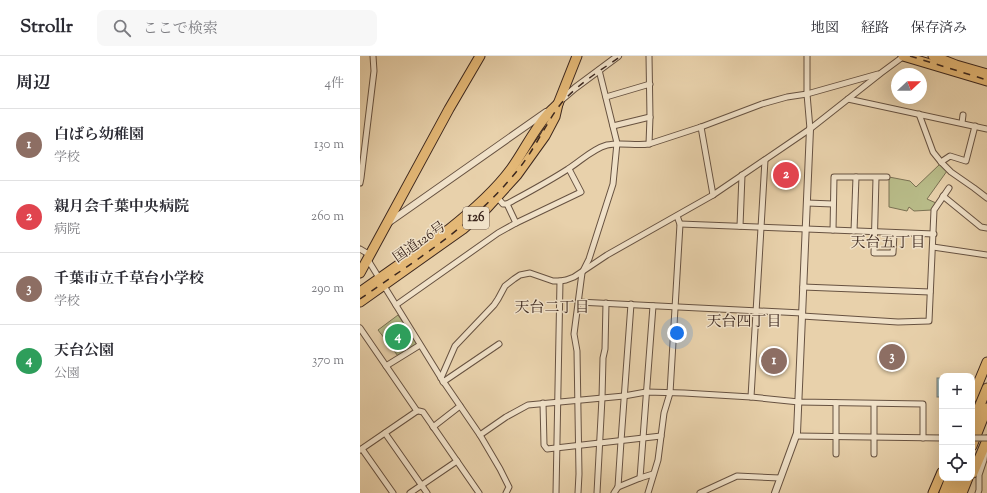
<!DOCTYPE html>
<html lang="ja">
<head>
<meta charset="utf-8">
<style>
	:root { --surface:#fff; --page:#f7f7f7; --text:#2b2b33; --muted:#7c7c81; --line:#e1e1e2; --accent:#8f2418 }
	body { margin:0; font-family:"Sorts Mill Goudy","Noto Serif JP",serif; background:var(--page); color:var(--text) }
	.controls { position:absolute; right:12px; bottom:12px; display:grid; overflow:hidden; border-radius:8px; box-shadow:0 4px 16px #0002 }
	.controls button { width:36px; height:36px; display:grid; place-items:center; padding:0; border:0; border-bottom:1px solid var(--line); background:var(--surface); color:var(--text); font:20px sans-serif }
	.compass { position:absolute; left:531px; top:12px; width:36px; height:36px; border-radius:50%; background:var(--surface); box-shadow:0 4px 16px #0002; rotate:68deg }
	.you { position:absolute; left:317px; top:277px; width:14px; height:14px; margin:-10px; border:3px solid #fff; border-radius:50%; background:#1a73e8; box-shadow:0 0 0 6px #1a73e833 }
	.badge { display:grid; place-items:center; width:26px; height:26px; border-radius:50%; background:var(--accent); color:#fff; font-size:13px; font-weight:700 }
	.pin { position:absolute; translate:-50% -50%; border:2px solid #fff; box-shadow:0 1px 4px #0006 }
	.list { margin:0; padding:0; list-style:none }
	h2 { display:flex; justify-content:space-between; align-items:center; height:52px; margin:0; padding:0 16px; font-size:17px }
	h2 small { font-size:13px; font-weight:400; color:var(--muted) }
	.list li { display:grid; grid-template-columns:26px 1fr auto; gap:12px; align-items:center; box-sizing:border-box; height:72px; padding:0 16px; border-top:1px solid var(--line) }
	.list b { display:block; font-size:15px; white-space:nowrap }
	.list p { margin:0; font-size:13px; white-space:nowrap; color:var(--muted) }
	.list em { font-size:13px; font-style:normal; color:var(--muted) }
	.icon { flex:none; width:22px; height:22px; fill:none; stroke:currentColor; stroke-width:2; stroke-linecap:round; stroke-linejoin:round }
	.map { position:relative; flex:none; width:627px; height:437px; overflow:hidden }
	header { display:flex; align-items:center; gap:24px; box-sizing:border-box; height:56px; padding:0 20px; background:var(--surface); border-bottom:1px solid var(--line) }
	header strong { font-size:19px }
	nav { display:flex; gap:22px; margin-inline-start:auto; font-size:14px }
	.search { width:280px; height:36px; background:var(--page); display:flex; align-items:center; gap:10px; box-sizing:border-box; padding:0 14px; border-radius:8px; color:var(--muted); font-size:15px }
	main { display:flex }
	aside { flex:1; background:var(--surface) }
	.map>svg:first-child { display:block }
</style>
</head>
<body>
<header>
<strong>Strollr</strong>
<div class="search"><svg class="icon" aria-label="search" viewBox="0 0 24 24"><circle cx="10" cy="10" r="6"/><path d="M15 15l6 6"/></svg>ここで検索</div>
<nav><a>地図</a><a>経路</a><a>保存済み</a></nav>
</header>
<main>
<aside>
<h2>周辺<small>4件</small></h2>
<ul class="list">
<li><span class="badge" style="background:#8d6e63">1</span><div><b>白ばら幼稚園</b><p>学校</p></div><em>130 m</em></li>
<li><span class="badge" style="background:#e0444e">2</span><div><b>親月会千葉中央病院</b><p>病院</p></div><em>260 m</em></li>
<li><span class="badge" style="background:#8d6e63">3</span><div><b>千葉市立千草台小学校</b><p>学校</p></div><em>290 m</em></li>
<li><span class="badge" style="background:#2e9e5b">4</span><div><b>天台公園</b><p>公園</p></div><em>370 m</em></li>
</ul>
</aside>
<div class="map">
<svg width="627" height="437" viewBox="0 0 627 437">
	<rect width="100%" height="100%" fill="#e8d1ab"/>
	<filter id="stains"><feTurbulence type="fractalNoise" baseFrequency=".005" numOctaves="4"/><feColorMatrix values="0 0 0 0 .2 0 0 0 0 .09 0 0 0 0 .02 0 0 0 .5 -.17"/></filter>
	<radialGradient id="worn" r=".72"><stop offset=".6" stop-color="#630" stop-opacity="0"/><stop offset="1" stop-color="#630" stop-opacity=".3"/></radialGradient>
	<g fill="#b8bb88" stroke="#7a7153">
		<path d="M580 108 587 115 567 143 576 147 572 154 554 155 549 151 547 155 529 151V121L550 125 556 131Z"/>
		<path d="M38 259 57 287 56 290 38 300 18 274Z"/>
	</g>
	<rect fill="#9cb4b5" stroke="#767c79" x="577" y="322" width="5" height="19"/>
	<g fill="none" stroke-linecap="round" stroke-linejoin="round">
		<g stroke="#675241" stroke-width="7">
			<g id="minor">
				<path d="M289 0 290 61 289 88"/>
				<path d="M447 0V38L450 73"/>
				<path d="M246 41 290 28"/>
				<path d="M488 43 627 73"/>
				<path d="M559 58 573 96 581 106 591 116 614 132 627 142"/>
				<path d="M602 67 603 59"/>
				<path d="M253 70 290 61"/>
				<path d="M341 71 353 139"/>
				<path d="M581 106 590 100 606 105 615 70"/>
				<path d="M516 122 514 197H533L534 177"/>
				<path d="M0 127 1 122 14 15 13 0"/>
				<path d="M583 140 621 171 627 172"/>
				<path d="M137 141 143 148H147C167 137 188 126 208 113 221 105 232 93 247 89 261 86 275 90 289 88L341 71 402 48 427 41 447 38 518 18"/>
				<path d="M447 147 473 148"/>
				<path d="M147 148 156 167"/>
				<path d="M320 168 574 178"/>
				<path d="M380 170 382 119"/>
				<path d="M473 174 474 121H527"/>
				<path d="M494 175 496 121"/>
				<path d="M573 191 627 199"/>
				<path d="M0 193 10 199"/>
				<path d="M8 204 81 322 120 379 140 413 149 431 146 437"/>
				<path d="M443 231 570 236"/>
				<path d="M218 246 442 257"/>
				<path d="M36 249 138 177 156 167 221 136 209 113"/>
				<path d="M442 260 538 266 569 265 574 154 589 132"/>
				<path d="M0 272 57 355"/>
				<path d="M26 310 60 289"/>
				<path d="M81 322 95 290 134 249 138 243 145 230 154 223 160 219 170 217 193 225H200L206 224 214 221 247 199 353 139 450 73 521 17 544 0"/>
				<path d="M83 326 139 288"/>
				<path d="M391 341 405 104"/>
				<path d="M183 347 184 389 187 393 301 380"/>
				<path d="M476 347V398"/>
				<path d="M514 348V398"/>
				<path d="M73 371 100 350"/>
				<path d="M25 377 67 437"/>
				<path d="M120 379 146 361 168 349 264 340 286 336 324 337 391 341 439 346 563 348V382"/>
				<path d="M436 380 582 382"/>
				<path d="M2 393 33 437"/>
				<path d="M0 394 57 355H59L63 356 119 437"/>
				<path d="M280 422 293 250"/>
				<path d="M258 431 280 422 293 418"/>
				<path d="M50 437 97 405"/>
				<path d="M196 437 200 225"/>
				<path d="M218 437 219 418 217 295 214 278 222 217 229 203 253 128 257 87 239 14"/>
				<path d="M237 437 242 342 243 302 245 293 246 247"/>
				<path d="M254 437 258 431 261 385 271 248"/>
				<path d="M288 437 298 404 304 357 310 337 320 168 317 160"/>
				<path d="M340 437 377 420 420 422"/>
				<path d="M618 437 619 434V419L624 404 625 396"/>
			</g>
		</g>
		<g stroke="#675241" stroke-width="8">
			<g id="tertiary">
				<path d="M201 44 215 32 258 0"/>
				<path d="M28 167 186 56"/>
				<path d="M415 437 437 377 450 73"/>
			</g>
		</g>
		<g stroke="#3c271e" stroke-width="11">
			<g id="trunk">
				<path d="M543 0 627 25"/>
				<path d="M573 0 596 9 627 18"/>
				<path d="M0 217 89 53 120 0"/>
				<path d="M0 236 88 174C111 156 134 136 151 113 164 95 173 75 187 59 190 55 194 52 198 48"/>
				<path d="M0 246 103 173 127 152 157 119 185 80 195 61 198 48 217 0"/>
				<path d="M612 342 627 306"/>
				<path d="M613 417 627 384"/>
				<path d="M573 437 582 416"/>
			</g>
		</g>
		<g stroke="#3c271e" stroke-width="11">
			<g id="motorway">
				<path d="M612 368 627 332"/>
				<path d="M612 390 627 352"/>
				<path d="M612 415 615 411"/>
				<path d="M584 437 590 422"/>
				<path d="M593 437 599 422"/>
				<path d="M602 437 608 422"/>
			</g>
		</g>
		<use href="#minor" stroke="#f0e1c8" stroke-width="5"/>
		<use href="#tertiary" stroke="#f0e1c8" stroke-width="6"/>
		<use href="#trunk" stroke="#e4b876" stroke-width="9"/>
		<use href="#motorway" stroke="#e4b876" stroke-width="9"/>
		<g stroke="#3c271e" stroke-width="1.5" stroke-dasharray="7 7" stroke-linecap="butt">
			<path d="M550 0 627 24"/>
			<path d="M0 243C50 208 104 175 145 129 152 121 160 112 166 103 178 86 187 66 200 49 216 29 240 15 261 0"/>
		</g>
		<g stroke="#675241" stroke-width="7" stroke-linecap="butt">
			<path id="minor-bridge" d="M612 382H627"/>
		</g>
		<use href="#minor-bridge" stroke="#f0e1c8" stroke-width="5"/>
	</g>
	<g text-anchor="middle" dominant-baseline="central" stroke-width="3" stroke-linejoin="round" paint-order="stroke">
		<rect fill="#f0e1c8" stroke="#725f51" stroke-width="1" x="103" y="151" width="26" height="22" rx="3"/>
		<g font-size="13" font-weight="bold" fill="#3c271e">
			<text x="116" y="162">126</text>
		</g>
		<g font-size="14" fill="#3c271e" stroke="#f0e1c8">
			<text transform="translate(60 187) rotate(-35)">国道126号</text>
		</g>
		<g font-size="15" fill="#3c271e" stroke="#f0e1c8">
			<text x="528" y="187">天台五丁目</text>
			<text x="192" y="252">天台二丁目</text>
			<text x="384" y="266">天台四丁目</text>
		</g>
	</g>
	<rect width="100%" height="100%" filter="url(#stains)"/>
	<rect width="100%" height="100%" fill="url(#worn)"/>
</svg>
<div class="controls">
<button>+</button>
<button>−</button>
<button><svg class="icon" aria-label="locate" viewBox="0 0 24 24"><circle cx="12" cy="12" r="6"/><path d="M12 2v4M12 18v4M2 12h4M18 12h4"/></svg></button>
</div>
<svg class="compass" viewBox="-18 -18 36 36"><path d="M0-13l5 13h-10z" fill="#e53935"/><path d="M0 13l5-13h-10z" fill="#7c7c81"/></svg>
<div class="you"></div>
<div class="pin badge" style="left:414px;top:305px;background:#8d6e63">1</div>
<div class="pin badge" style="left:426px;top:119px;background:#e0444e">2</div>
<div class="pin badge" style="left:532px;top:301px;background:#8d6e63">3</div>
<div class="pin badge" style="left:38px;top:281px;background:#2e9e5b">4</div>
</div>
</main>
</body>
</html>
